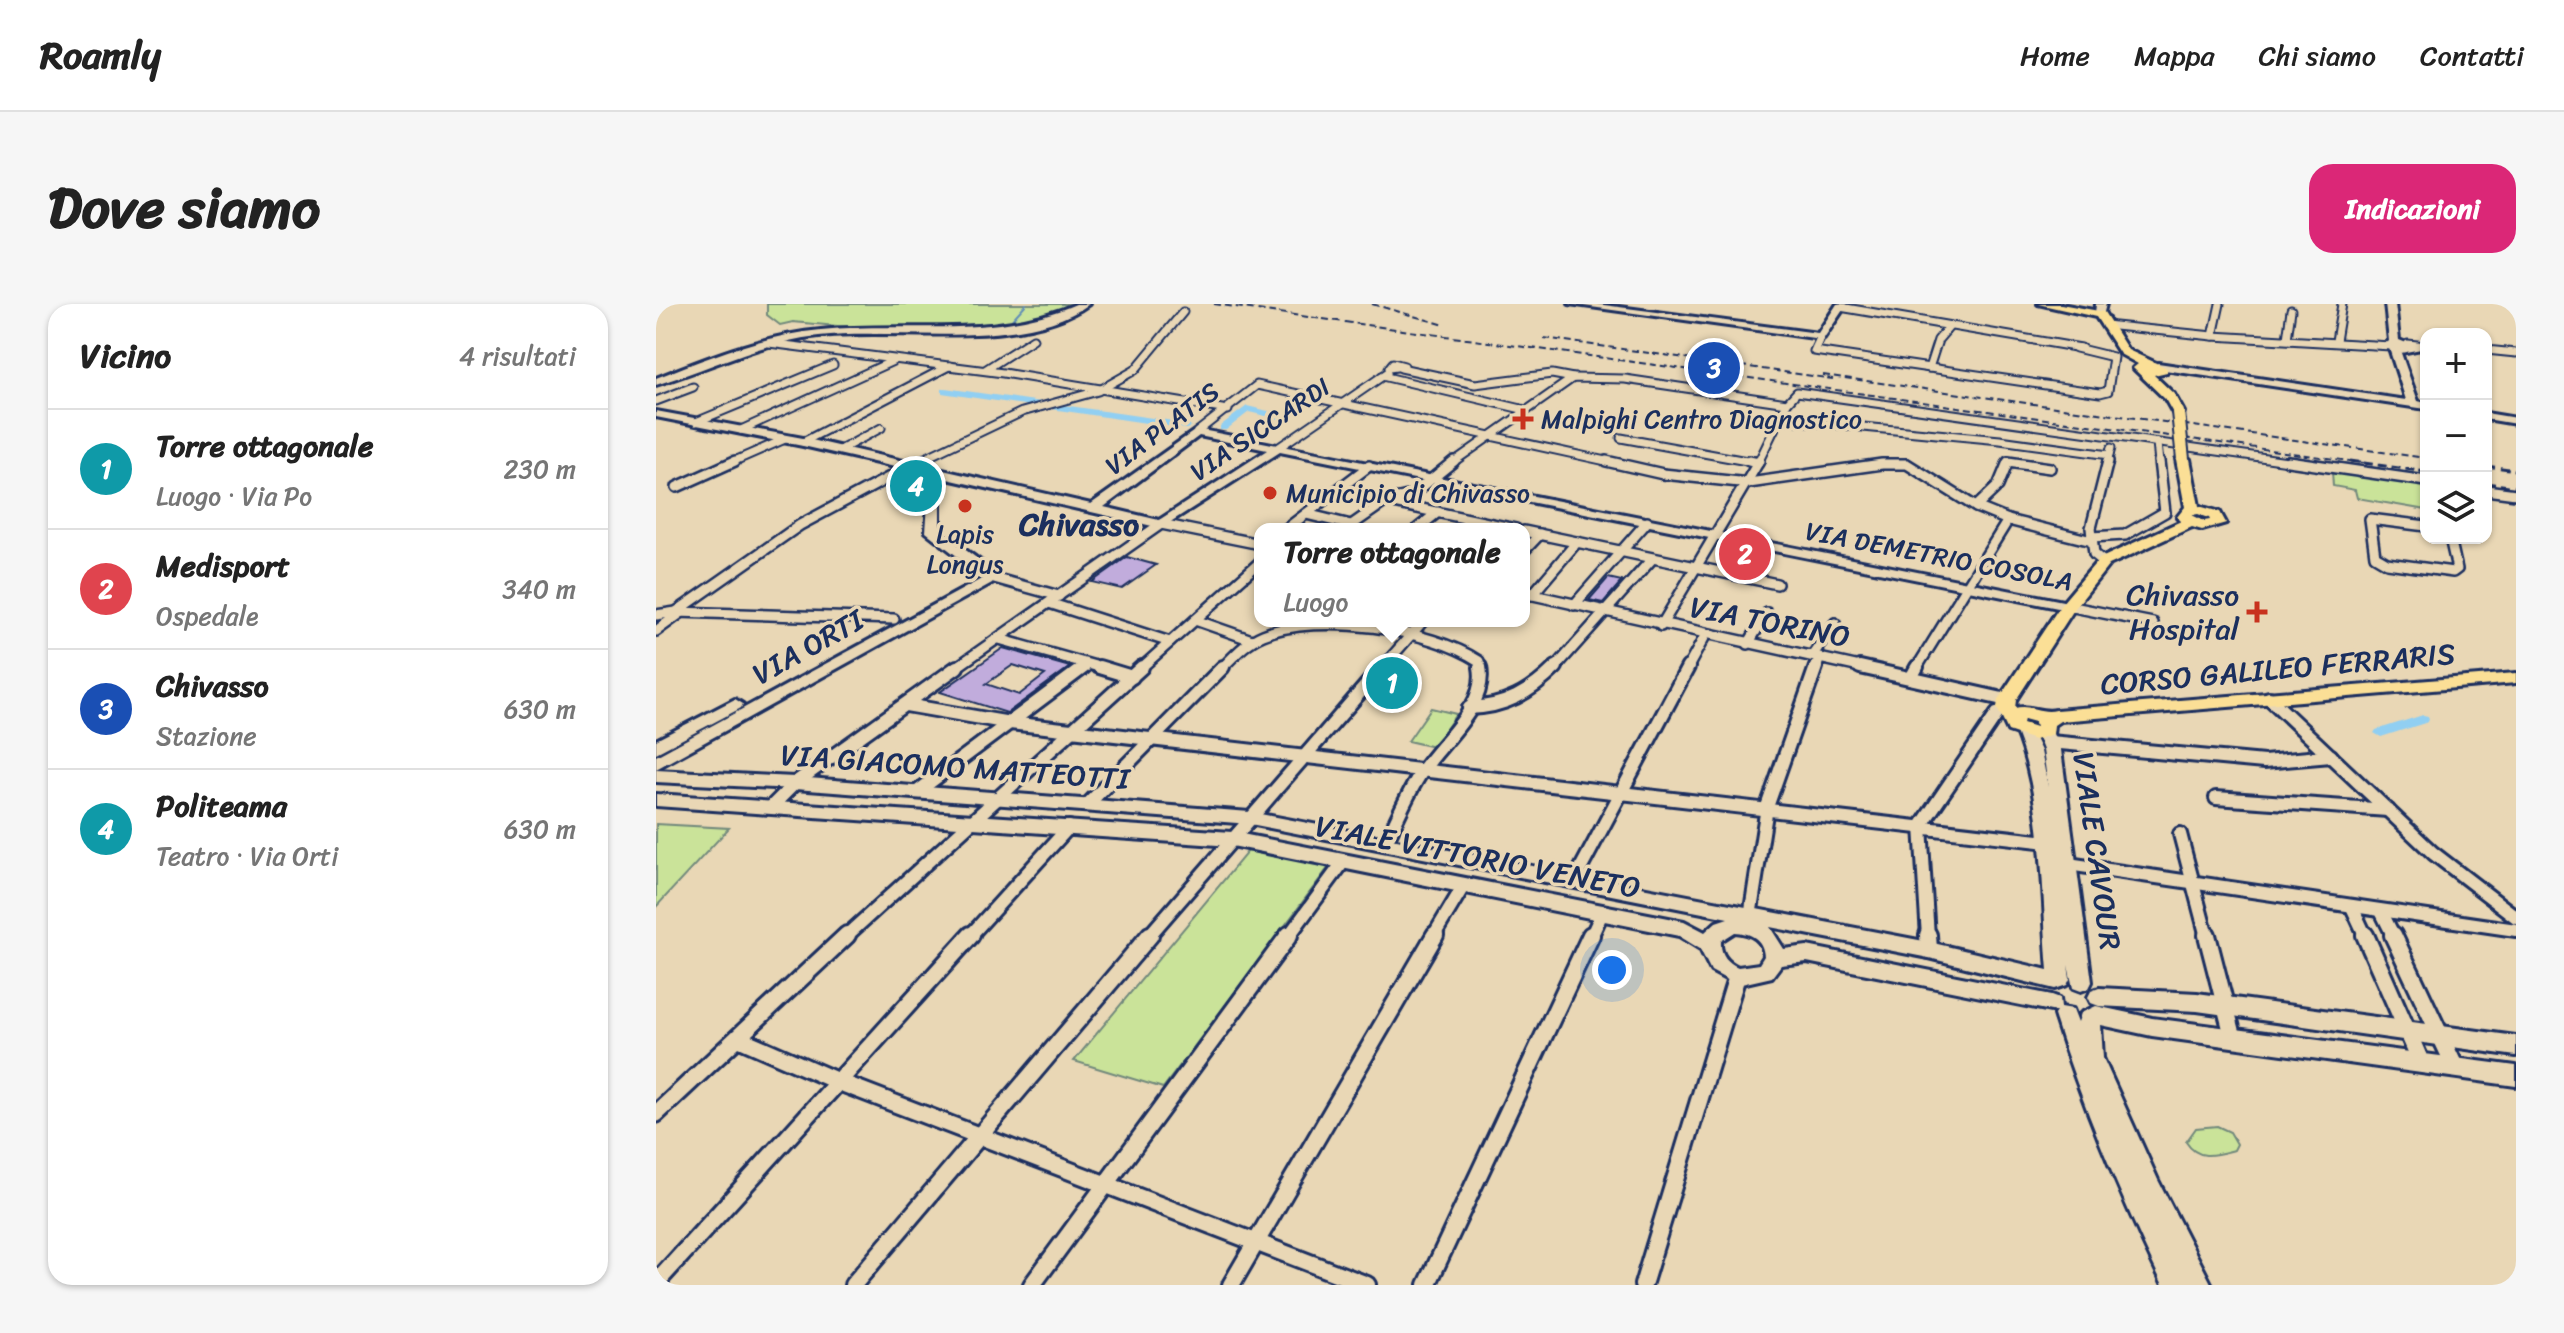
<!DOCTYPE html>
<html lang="it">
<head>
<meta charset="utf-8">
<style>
	:root { --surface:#fff; --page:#f6f6f6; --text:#222; --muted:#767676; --line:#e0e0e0; --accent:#db2777 }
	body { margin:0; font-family:Sriracha,sans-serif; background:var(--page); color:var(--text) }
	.controls { position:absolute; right:24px; top:24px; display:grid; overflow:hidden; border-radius:16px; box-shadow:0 2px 6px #0004 }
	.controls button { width:72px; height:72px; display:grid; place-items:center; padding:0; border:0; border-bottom:2px solid var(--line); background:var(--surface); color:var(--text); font:40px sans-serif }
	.you { position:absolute; left:956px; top:666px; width:28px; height:28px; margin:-20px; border:6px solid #fff; border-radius:50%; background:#1a73e8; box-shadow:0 0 0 12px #1a73e833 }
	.badge { display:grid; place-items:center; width:52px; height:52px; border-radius:50%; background:var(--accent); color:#fff; font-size:26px; font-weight:700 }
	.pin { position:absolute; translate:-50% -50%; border:4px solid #fff; box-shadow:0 2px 8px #0006 }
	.popup { position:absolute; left:598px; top:219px; width:276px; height:104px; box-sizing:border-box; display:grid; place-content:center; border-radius:16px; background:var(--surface); filter:drop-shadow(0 2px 6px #0005); font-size:26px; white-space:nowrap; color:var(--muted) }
	.popup b { font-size:30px; color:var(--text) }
	.popup::after { content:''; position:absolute; left:50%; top:100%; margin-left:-16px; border:16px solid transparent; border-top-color:var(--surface) }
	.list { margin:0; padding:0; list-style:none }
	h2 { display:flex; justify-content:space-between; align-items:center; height:104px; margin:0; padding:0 32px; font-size:34px }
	h2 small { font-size:26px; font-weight:400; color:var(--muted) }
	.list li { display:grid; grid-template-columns:52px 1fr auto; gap:24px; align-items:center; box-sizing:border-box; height:120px; padding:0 32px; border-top:2px solid var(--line) }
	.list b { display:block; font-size:30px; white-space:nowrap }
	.list p { margin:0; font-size:26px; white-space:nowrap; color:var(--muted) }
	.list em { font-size:26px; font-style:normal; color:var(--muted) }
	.icon { flex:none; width:44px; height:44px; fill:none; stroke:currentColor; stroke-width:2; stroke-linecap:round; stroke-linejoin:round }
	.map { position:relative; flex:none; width:1860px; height:981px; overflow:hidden; border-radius:24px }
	header { display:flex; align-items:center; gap:48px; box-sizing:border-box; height:112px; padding:0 40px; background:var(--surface); border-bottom:2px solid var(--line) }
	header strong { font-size:38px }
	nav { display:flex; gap:44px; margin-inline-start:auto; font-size:28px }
	.intro { display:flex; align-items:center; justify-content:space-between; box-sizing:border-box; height:192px; padding:0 48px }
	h1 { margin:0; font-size:56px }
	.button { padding:20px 36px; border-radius:24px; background:var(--accent); color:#fff; font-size:28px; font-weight:700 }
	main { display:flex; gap:48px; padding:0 48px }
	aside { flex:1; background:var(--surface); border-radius:24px; box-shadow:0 2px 6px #0004 }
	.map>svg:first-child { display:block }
</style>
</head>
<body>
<header>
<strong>Roamly</strong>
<nav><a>Home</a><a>Mappa</a><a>Chi siamo</a><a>Contatti</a></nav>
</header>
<div class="intro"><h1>Dove siamo</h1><a class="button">Indicazioni</a></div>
<main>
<aside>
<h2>Vicino<small>4 risultati</small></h2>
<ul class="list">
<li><span class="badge" style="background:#0f9aa8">1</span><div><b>Torre ottagonale</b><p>Luogo · Via Po</p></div><em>230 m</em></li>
<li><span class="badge" style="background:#e0444e">2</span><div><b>Medisport</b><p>Ospedale</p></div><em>340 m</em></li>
<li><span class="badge" style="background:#1a4fb4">3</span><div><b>Chivasso</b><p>Stazione</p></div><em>630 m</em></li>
<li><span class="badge" style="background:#0f9aa8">4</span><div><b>Politeama</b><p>Teatro · Via Orti</p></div><em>630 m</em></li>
</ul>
</aside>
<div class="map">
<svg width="1860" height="981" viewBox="0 0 1860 981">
	<rect width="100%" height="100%" fill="#e9d7b5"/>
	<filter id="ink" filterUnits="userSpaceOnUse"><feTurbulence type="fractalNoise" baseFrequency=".0125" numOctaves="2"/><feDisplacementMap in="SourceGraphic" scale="16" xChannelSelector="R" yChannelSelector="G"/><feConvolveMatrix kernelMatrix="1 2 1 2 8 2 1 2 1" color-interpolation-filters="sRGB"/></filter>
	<g filter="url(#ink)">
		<g fill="#cae399" stroke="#72897c" stroke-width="2">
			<path d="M111 0H424C348 42 222 25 137 18L124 21 111 11Z"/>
			<path d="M1676 167 1770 181V206L1701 194 1699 186 1677 182Z"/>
			<path d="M775 404 800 410 778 443 752 437Z"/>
			<path d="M0 520 73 524 0 603Z"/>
			<path d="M596 542 678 556 507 784 418 757Z"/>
			<path d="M1561 822 1574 828 1581 840 1578 846C1559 851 1542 857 1530 838L1540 824Z"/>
		</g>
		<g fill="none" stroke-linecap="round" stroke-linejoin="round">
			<path stroke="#628fb7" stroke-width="2" d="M353 19 370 0"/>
			<g fill="#91cff2" fill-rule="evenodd">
				<path d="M289 84 531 119 535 122 531 125 286 89V85Z"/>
				<path d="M591 102 625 110 626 112 622 115 593 108 570 126H564V122Z"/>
				<path d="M1767 411 1772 412 1773 415 1772 418 1725 433 1718 429 1720 426Z"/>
			</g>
		</g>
		<g fill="#c1acdc" stroke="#1b2f5e" stroke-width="2" fill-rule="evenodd">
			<path d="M471 253 500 261 466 285 436 278Z"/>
			<path d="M952 274 966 277 947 299 933 296Z"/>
			<path d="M347 344 414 363 351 409 284 388ZM357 361 389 371 363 391 330 380Z"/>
		</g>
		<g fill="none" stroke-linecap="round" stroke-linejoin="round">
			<g stroke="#1b2f5e" stroke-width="11">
				<g id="street-far3">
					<path d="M1184 3 1425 44"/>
					<path d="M1449 21 1557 32 1735 42"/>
					<path d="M1165 32 1158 47 1444 89 1452 87 1457 53 1420 44"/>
					<path d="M1557 32 1564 0"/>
					<path d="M1631 35 1635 6"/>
					<path d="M1680 37 1686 0"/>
					<path d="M113 39 347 69 572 106"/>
					<path d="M1752 40 1770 42"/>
					<path d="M1830 46 1860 49"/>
					<path d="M737 59 748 62 733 64Z"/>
					<path d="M745 64 819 80 896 70 917 74"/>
					<path d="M1273 64 1282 36 1294 22"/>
					<path d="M329 66 377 35"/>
					<path d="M726 72 870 106"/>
					<path d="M0 97 37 83"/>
					<path d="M1123 115 1344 136 1453 151"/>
					<path d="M40 118 177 61"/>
					<path d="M85 126 239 56"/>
					<path d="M541 128 601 81 959 159"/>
					<path d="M965 134 1102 159"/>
					<path d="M147 138 293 62"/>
					<path d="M1501 139 1503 159"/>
					<path d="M622 144 731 69"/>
					<path d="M184 146 225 124"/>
					<path d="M74 159 129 135"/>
					<path d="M259 159 366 108 442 87 479 66 527 8"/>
					<path d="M796 159 917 74 969 75 1131 99"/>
					<path d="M1102 159 1131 99 1141 88 1646 159"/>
					<path d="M1351 159H1362"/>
					<path d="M1451 159 1455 144"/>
				</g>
			</g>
			<g stroke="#1b2f5e" stroke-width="14">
				<g id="street-far2">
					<path d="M950 157 1007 170 1093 179 1226 160H1251L1320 203 1352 216 1436 237"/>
					<path d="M1093 157 1102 159"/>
					<path d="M1632 157 1770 177"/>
					<path d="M21 183 79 157"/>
					<path d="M1830 186 1860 190"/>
					<path d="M681 187 860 225"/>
					<path d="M1320 203 1342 182 1352 158 1394 164"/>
					<path d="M650 210 695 221"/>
					<path d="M1770 222 1714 215 1719 252 1731 259 1797 268 1801 265 1794 234"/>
					<path d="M630 225 713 162"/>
					<path d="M690 225 730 197 756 191 798 157"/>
					<path d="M761 225 782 208"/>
					<path d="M868 227 1121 280"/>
					<path d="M1435 233 1469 231 1509 208 1503 157"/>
					<path d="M868 247 884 230"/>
					<path d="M1448 258 1438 250 1435 224 1452 157"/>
					<path d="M338 274 403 292"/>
					<path d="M868 289 1213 365"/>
					<path d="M876 291 921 238"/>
					<path d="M393 299 514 338"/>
					<path d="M918 301 991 218"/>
					<path d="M1412 302 1497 319"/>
					<path d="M20 308 238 315"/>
					<path d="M0 311 20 308 144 221 264 157"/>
					<path d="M539 316 596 336"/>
					<path d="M1005 322 1103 157"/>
					<path d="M0 327 26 308"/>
					<path d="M343 335 450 365"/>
					<path d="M1092 340 1111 309"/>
					<path d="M1156 352 1179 319"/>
					<path d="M298 365 505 220 604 240"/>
					<path d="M425 365 431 361"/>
					<path d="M484 365 604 258"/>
					<path d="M565 365C578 352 590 338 607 331 662 308 775 325 823 357L825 365"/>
					<path d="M725 365 767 317"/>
					<path d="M898 365 996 255"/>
					<path d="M1031 365 1049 332"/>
					<path d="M1160 365 1164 353"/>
					<path d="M1260 365 1352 216"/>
				</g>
			</g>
			<g stroke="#1b2f5e" stroke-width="18">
				<g id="street-far1">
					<path d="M443 363 476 373"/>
					<path d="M1204 363 1351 396"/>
					<path d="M1255 374 1261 363"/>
					<path d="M1613 394 1777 549 1860 613"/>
					<path d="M250 401 354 419 1392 538"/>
					<path d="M813 404C849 403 874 389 900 363"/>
					<path d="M1394 438 1608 458 1675 452"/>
					<path d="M261 488 428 363"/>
					<path d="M1560 494 1732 506"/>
					<path d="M431 501 567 363"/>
					<path d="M116 502 139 479 301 363"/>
					<path d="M1524 530 1551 633"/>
					<path d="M729 540C740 517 750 493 763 472 782 440 832 404 824 363"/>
					<path d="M1412 560 1860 626"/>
					<path d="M918 577 1032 363"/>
					<path d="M1696 603 1710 633"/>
					<path d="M1725 607 1738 633"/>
					<path d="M1093 619 1111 503 1160 363"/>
					<path d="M189 633 486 363"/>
					<path d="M313 633 413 523"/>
					<path d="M492 633 726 363"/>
					<path d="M632 633 688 557"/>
					<path d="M777 633 808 581"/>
					<path d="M935 633 946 609"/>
					<path d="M1272 633 1265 522 1341 410"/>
				</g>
			</g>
			<g stroke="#1b2f5e" stroke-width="22">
				<g id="street">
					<path d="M1272 631 1273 646"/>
					<path d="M1551 631 1577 732"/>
					<path d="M1709 631 1765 758"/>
					<path d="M1737 631 1799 763"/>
					<path d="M82 734 183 778 711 981"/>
					<path d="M0 810 191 631"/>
					<path d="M0 979 315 631"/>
					<path d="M197 981 494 631"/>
					<path d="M376 981 633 631"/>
					<path d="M575 981 779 631"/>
					<path d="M771 981 935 631"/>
					<path d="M987 981 1081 672"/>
				</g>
			</g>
			<g stroke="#1b2f5e" stroke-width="6">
				<g id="secondary">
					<path d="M420 0H433C367 48 241 23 163 32 105 38 55 64 0 81V74C53 53 108 31 165 26 252 17 337 36 420 0Z"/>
					<path d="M913 0H940L1162 29 1181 0H1191L1168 34 1165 35Z"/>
					<path d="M1440 0H1450L1447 12 1439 10Z"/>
					<path d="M1729 0H1739L1743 36 1765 45 1745 49 1762 97 1770 99V105L1502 65 1497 62 1502 59 1750 96 1733 44 1729 41 1733 37Z"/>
					<path d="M0 107 147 134 435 200 541 125 1412 298 1419 302 1412 306 624 148 505 224 147 142 0 113ZM543 132 611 146 503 216 448 203Z"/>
					<path d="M1830 109 1860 114V120L1830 115Z"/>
					<path d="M273 178 283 181 280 190 284 199V227L334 264V270H324L270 228 272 199 268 190Z"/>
					<path d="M331 272 338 276 336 279 0 465V452Z"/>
					<path d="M79 395 87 400 85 404 0 449V436Z"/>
					<path d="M1368 423 1374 424 1385 447 1392 483 1387 446 1380 428 1382 424H1394L1405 446 1436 678 1433 684 1425 687 1417 684 1412 661 1414 675 1411 681 1399 685 1273 654 1114 623 1128 645 1151 642 1396 691 1404 694 1405 703 1417 705 1422 718 1425 709 1440 702 1496 714 1860 762V782L1496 732 1445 721 1447 754 1502 876 1556 981H1507C1465 893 1427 804 1398 711L1400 708 1151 658 1125 661 1116 673 1081 681 1055 667 1044 645 1023 632 576 542 0 502V490L576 528 1028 617 1049 628 1060 618 1072 614 594 520 139 485 0 478V466L139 473 594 508 1273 638 1392 666C1386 590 1388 498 1360 428ZM1079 628C1095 629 1107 635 1108 652L1103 660 1082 663C1071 658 1064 650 1065 637Z"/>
					<path d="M1443 684 1541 689 1860 732V752L1541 707 1443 702 1435 699 1432 693 1435 687Z"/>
				</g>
			</g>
			<g stroke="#1b2f5e" stroke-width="6">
				<g id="primary">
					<path d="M1382 0H1405L1448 8 1472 46 1511 64V68L1498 71 1518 90 1528 108 1526 111H1518L1509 95 1479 66 1477 64 1482 60 1464 50 1440 13Z"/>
					<path d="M1527 151 1534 155 1543 202 1564 208 1570 219 1546 226 1536 223 1453 261 1419 304 1360 396 1359 404C1374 400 1385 410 1400 406L1860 369V379L1404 417 1398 421 1397 430 1379 436 1352 427 1341 404 1342 396 1406 299 1443 255 1525 217 1521 213 1529 203 1520 155ZM1542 210 1553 214 1554 216 1548 217 1536 211ZM1368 415 1379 418 1380 423 1367 419Z"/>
				</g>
			</g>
			<use href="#street-far3" stroke="#e9d7b5" stroke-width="7"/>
			<use href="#street-far2" stroke="#e9d7b5" stroke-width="9"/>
			<use href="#street-far1" stroke="#e9d7b5" stroke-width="12"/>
			<use href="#street" stroke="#e9d7b5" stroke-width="16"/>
			<use href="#secondary" fill="#e9d7b5" fill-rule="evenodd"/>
			<use href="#primary" fill="#fbdf96" fill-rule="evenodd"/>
			<g stroke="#1b2f5e" stroke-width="2" stroke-dasharray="7 4" stroke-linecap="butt">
				<path d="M558 0 1708 159"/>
				<path d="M716 0 789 21"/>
				<path d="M888 34 1177 75"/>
				<path d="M1167 71 1770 154"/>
			</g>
			<g stroke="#1b2f5e" stroke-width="3" stroke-dasharray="9 5" stroke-linecap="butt">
				<path d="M1694 157 1770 168"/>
				<path d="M1830 162 1860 166"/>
				<path d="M1830 179 1860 183"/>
			</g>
			<g stroke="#1b2f5e" stroke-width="16" stroke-linecap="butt">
				<path id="primary-bridge" d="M1522 108 1527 155"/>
			</g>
			<use href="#primary-bridge" stroke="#fbdf96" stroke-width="12"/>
		</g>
	</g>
	<g fill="#c8321e" stroke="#e9d7b5" stroke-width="3">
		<path d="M863 103h8v8h8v8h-8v8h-8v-8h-8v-8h8z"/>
		<circle cx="614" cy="189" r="8"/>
		<circle cx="309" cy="202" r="8"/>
		<path d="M1597 296h8v8h8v8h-8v8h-8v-8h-8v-8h8z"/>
	</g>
	<g text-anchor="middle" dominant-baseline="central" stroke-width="7" stroke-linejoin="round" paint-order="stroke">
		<g font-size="26" fill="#1b2f5e" stroke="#e9d7b5" text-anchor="start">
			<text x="885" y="115">Malpighi Centro Diagnostico</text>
			<text x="630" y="189">Municipio di Chivasso</text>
			<text x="309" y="230" text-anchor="middle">Lapis<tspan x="309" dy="30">Longus</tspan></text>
		</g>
		<g font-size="26" fill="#1b2f5e" stroke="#e9d7b5">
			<text transform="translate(506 124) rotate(-37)">VIA PLATIS</text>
			<text transform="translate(604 125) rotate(-34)">VIA SICCARDI</text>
			<text transform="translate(1283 252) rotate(11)">VIA DEMETRIO COSOLA</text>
		</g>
		<g font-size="30" fill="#1b2f5e" stroke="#e9d7b5" text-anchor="end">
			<text x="1583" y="291">Chivasso<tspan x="1583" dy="34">Hospital</tspan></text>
		</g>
		<g font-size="30" fill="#1b2f5e" stroke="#e9d7b5">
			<text transform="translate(1114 318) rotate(11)">VIA TORINO</text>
			<text transform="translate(152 343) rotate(-29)">VIA ORTI</text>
			<text transform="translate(1622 365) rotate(-5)">CORSO GALILEO FERRARIS</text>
			<text transform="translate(299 463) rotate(4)">VIA GIACOMO MATTEOTTI</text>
			<text transform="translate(1441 547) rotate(82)">VIALE CAVOUR</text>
			<text transform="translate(822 553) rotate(11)">VIALE VITTORIO VENETO</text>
		</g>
		<g font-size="32" font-weight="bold" fill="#1b2f5e" stroke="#e9d7b5">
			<text x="423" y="220">Chivasso</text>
		</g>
	</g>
</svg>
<div class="controls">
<button>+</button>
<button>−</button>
<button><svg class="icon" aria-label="layers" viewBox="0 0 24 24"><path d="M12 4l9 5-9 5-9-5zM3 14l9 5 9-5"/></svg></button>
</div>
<div class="you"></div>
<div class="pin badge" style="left:736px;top:379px;background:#0f9aa8">1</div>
<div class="popup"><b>Torre ottagonale</b>Luogo</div>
<div class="pin badge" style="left:1089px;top:250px;background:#e0444e">2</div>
<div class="pin badge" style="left:1058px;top:64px;background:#1a4fb4">3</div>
<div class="pin badge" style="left:260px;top:182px;background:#0f9aa8">4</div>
</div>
</main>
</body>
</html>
